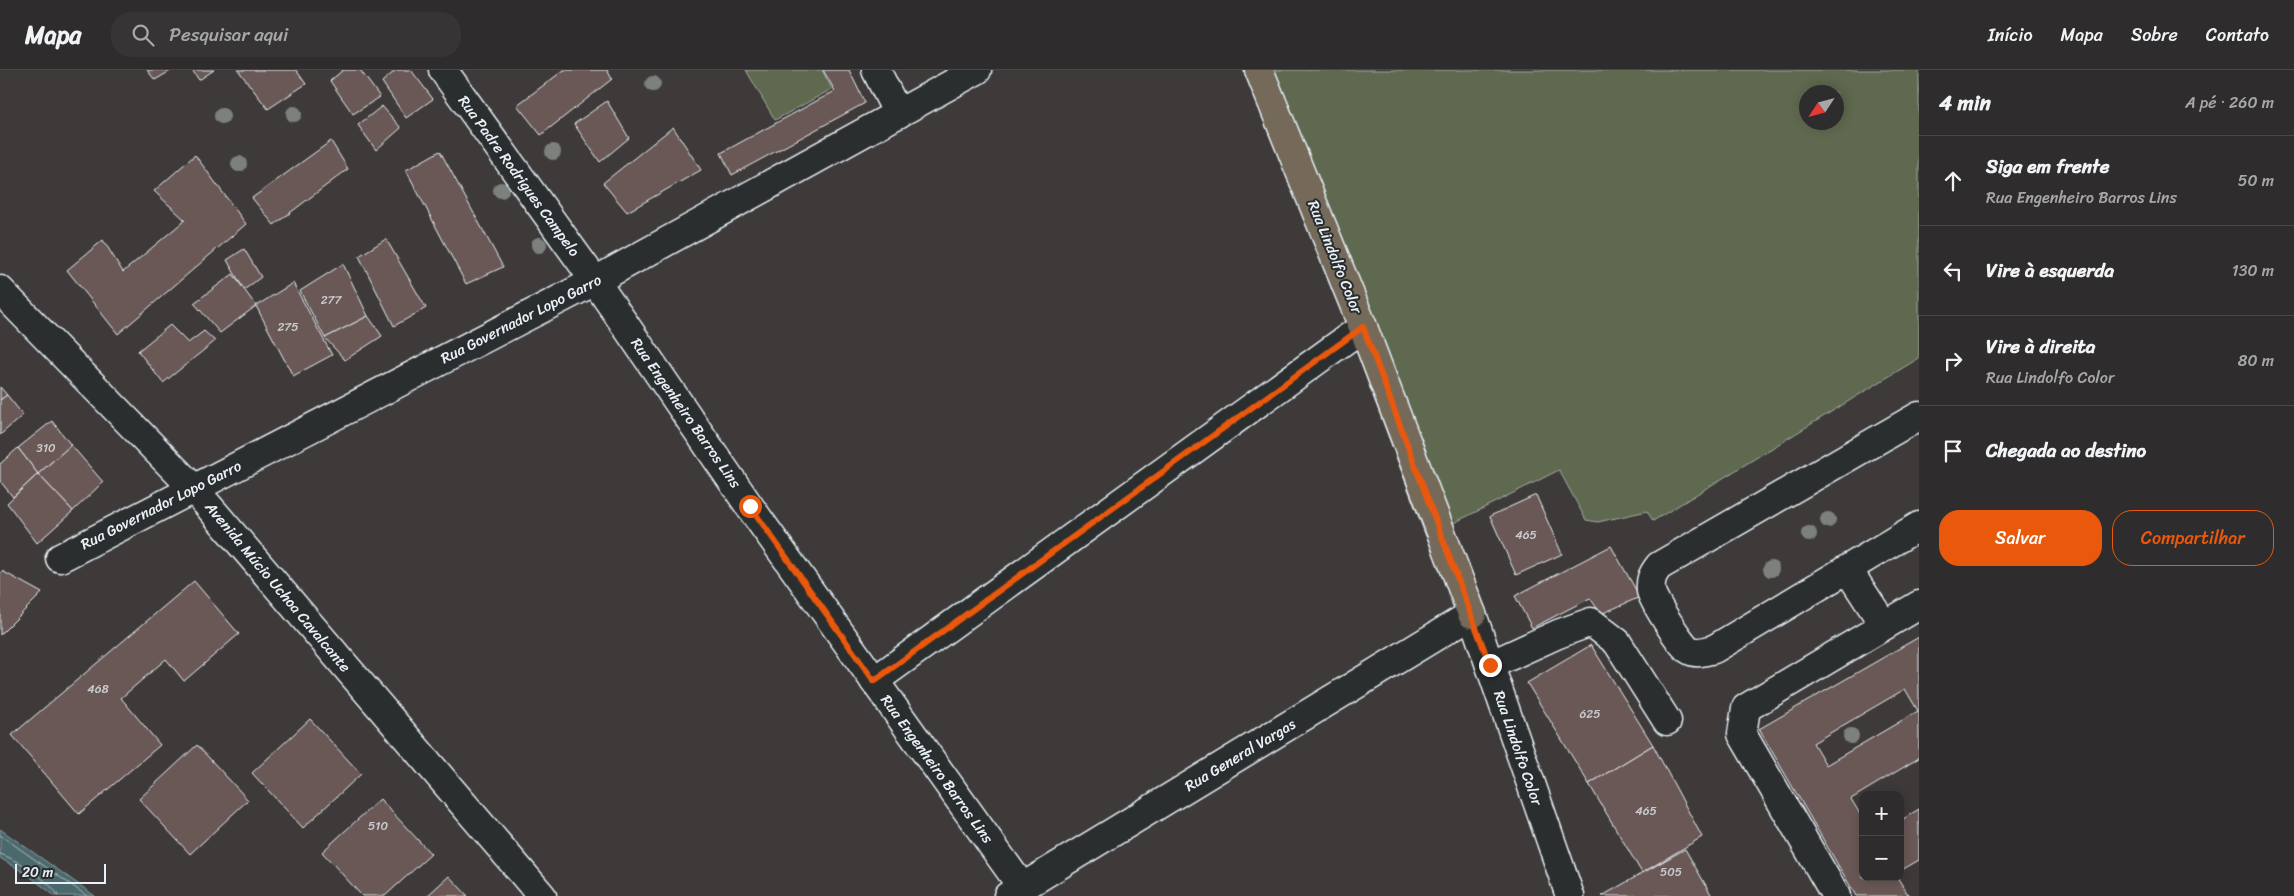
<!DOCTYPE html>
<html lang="pt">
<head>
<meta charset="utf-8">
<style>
	:root { --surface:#2e2c2c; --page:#363434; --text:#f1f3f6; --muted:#a7a7a9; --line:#494848; --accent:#ea580c }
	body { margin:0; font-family:Sriracha,sans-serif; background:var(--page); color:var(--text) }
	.controls { position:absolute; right:15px; bottom:15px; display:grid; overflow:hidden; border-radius:10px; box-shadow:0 2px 12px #0003 }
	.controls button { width:45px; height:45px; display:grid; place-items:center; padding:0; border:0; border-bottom:1px solid var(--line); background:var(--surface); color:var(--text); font:25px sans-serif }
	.compass { position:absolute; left:1799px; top:15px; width:45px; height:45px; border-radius:50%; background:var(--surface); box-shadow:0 2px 12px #0003; rotate:234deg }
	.scale { position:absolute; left:15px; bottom:12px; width:91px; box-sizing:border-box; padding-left:5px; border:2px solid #e8f1f8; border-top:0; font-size:14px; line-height:18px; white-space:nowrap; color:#e8f1f8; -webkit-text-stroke:4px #2a2d2e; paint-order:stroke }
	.stop { position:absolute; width:15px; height:15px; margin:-11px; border:4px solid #ea580c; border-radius:50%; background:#fff }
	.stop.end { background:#ea580c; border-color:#fff; box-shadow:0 1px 5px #0008 }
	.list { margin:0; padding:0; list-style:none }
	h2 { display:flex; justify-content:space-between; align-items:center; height:65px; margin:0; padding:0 20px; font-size:21px }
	h2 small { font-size:16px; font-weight:400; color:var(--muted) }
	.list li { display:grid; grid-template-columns:32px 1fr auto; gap:15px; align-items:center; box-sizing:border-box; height:90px; padding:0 20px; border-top:1px solid var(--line) }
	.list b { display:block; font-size:19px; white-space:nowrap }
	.list p { margin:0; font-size:16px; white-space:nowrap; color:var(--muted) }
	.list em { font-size:16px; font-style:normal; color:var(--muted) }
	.actions { display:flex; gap:10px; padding:15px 20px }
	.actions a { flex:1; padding:11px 0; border:1px solid var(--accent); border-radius:20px; text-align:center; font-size:18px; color:var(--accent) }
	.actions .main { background:var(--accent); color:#fff }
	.icon { flex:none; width:28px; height:28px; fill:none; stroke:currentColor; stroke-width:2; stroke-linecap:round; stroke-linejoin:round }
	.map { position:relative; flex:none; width:1919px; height:826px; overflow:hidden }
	header { display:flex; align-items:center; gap:30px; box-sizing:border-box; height:70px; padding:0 25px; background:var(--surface); border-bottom:1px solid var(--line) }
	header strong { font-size:24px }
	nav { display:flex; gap:28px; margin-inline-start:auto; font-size:18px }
	.search { width:350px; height:45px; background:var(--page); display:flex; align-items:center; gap:12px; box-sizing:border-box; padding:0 18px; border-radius:20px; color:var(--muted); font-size:19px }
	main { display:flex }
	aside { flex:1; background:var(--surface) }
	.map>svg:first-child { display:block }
</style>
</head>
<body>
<header>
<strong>Mapa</strong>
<div class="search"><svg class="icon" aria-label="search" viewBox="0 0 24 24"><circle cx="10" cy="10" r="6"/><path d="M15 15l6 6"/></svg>Pesquisar aqui</div>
<nav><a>Início</a><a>Mapa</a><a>Sobre</a><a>Contato</a></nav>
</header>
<main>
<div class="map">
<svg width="1919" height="826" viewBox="0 0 1919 826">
	<rect width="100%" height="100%" fill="#3e3a3a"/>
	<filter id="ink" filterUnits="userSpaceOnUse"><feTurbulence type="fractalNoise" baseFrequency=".02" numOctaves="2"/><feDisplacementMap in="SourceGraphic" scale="10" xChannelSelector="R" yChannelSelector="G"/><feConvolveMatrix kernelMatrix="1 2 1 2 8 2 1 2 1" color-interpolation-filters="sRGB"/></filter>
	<g filter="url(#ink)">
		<g fill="#5e6950" stroke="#a3ada4" fill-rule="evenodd">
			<path d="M746 0H822L832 19 775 50Z"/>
			<path d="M1251 0H1919V288L1653 451 1647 441 1598 452 1586 450 1559 400 1426 467ZM1806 22H1836V52H1806Z"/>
		</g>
		<path fill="#4b696c" stroke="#8a9fa4" d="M0 759 95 826H55L28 805 0 788Z"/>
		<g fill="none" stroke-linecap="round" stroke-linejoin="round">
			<g stroke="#a9bbc0" stroke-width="1">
				<path d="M0 765 87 826"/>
				<path d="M0 784C11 786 56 815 58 826"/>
			</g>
		</g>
		<g fill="#6b5956" stroke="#e8f1f8" fill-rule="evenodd">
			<path d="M147 0H172L155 10Z"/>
			<path d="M192 0H214L199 10Z"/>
			<path d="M238 0H296L306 14 268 39Z"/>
			<path d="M343 0H360L380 27 353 44 330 11Z"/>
			<path d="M396 0H411L433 29 406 48 382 12Z"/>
			<path d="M564 0H607L612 9 541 65 517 35Z"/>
			<path d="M823 0H849L865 33 732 105 721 83 835 21Z"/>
			<path d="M607 31 629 68 600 92 574 54Z"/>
			<path d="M382 36 401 58 376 80 358 55Z"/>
			<path d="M673 57 701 100 627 142 603 113Z"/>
			<path d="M331 71 348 99 274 155 252 128Z"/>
			<path d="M440 81 503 197 466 214 406 100Z"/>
			<path d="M195 85 246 154 118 264 67 200 103 170 123 202 185 150 154 121Z"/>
			<path d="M386 169 426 238 394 256 359 186Z"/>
			<path d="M244 179 261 207 244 220 227 190Z"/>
			<path d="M343 194 368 246 325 268 300 221Z"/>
			<path d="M233 204 256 236 220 263 194 233Z"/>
			<path d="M293 213 332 285 293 306 256 236Z"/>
			<path d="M368 246 382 266 345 290 325 268Z"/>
			<path d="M170 255 188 273 204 261 215 271 163 313 138 281Z"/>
			<path d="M0 317 7 325 0 330Z"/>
			<path d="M7 325 23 345 0 365V330Z"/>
			<path d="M52 351 71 375 38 404 18 378Z"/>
			<path d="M71 375 103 412 73 441 38 404Z"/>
			<path d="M18 378 38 404 13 427 0 411V394Z"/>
			<path d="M38 404 73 441 37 473 7 433Z"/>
			<path d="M1536 425 1562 484 1516 505 1490 446Z"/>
			<path d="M1611 476 1640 527 1601 544 1590 528 1532 558 1515 526Z"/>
			<path d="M2 501 42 523 0 565V504Z"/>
			<path d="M194 511 239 564 184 611 166 589 121 628 160 675 79 744 12 665Z"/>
			<path d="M1919 567V688L1851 729 1863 749V807H1897L1909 826H1856L1759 659ZM1905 619 1918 641 1826 695 1813 673Z"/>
			<path d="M1591 575 1653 675 1589 714 1527 613Z"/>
			<path d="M310 649 361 704 303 758 252 703Z"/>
			<path d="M197 675 248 730 190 784 139 729Z"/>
			<path d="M1653 675 1702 767 1642 803 1589 714Z"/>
			<path d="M380 729 431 784 385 826H362L322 782Z"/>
			<path d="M1919 739V790L1900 801V751Z"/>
			<path d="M1685 779 1712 826H1602Z"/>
			<path d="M449 806 468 826H427Z"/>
		</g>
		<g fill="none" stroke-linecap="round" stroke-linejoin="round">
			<g stroke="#e8f1f8" stroke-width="31">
				<g id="minor">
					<path d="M443 0 595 211 750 437 1022 817"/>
					<path d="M876 0 898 44"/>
					<path d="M0 220 194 419 542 826"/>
					<path d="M1919 346 1659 496C1652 505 1650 510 1651 521 1653 530 1680 574 1688 579 1696 585 1705 581 1714 579L1919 456"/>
					<path d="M60 488 595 211 977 0"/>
					<path d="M1848 500 1884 555"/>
					<path d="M1490 595 1558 564 1591 552 1617 572 1667 651"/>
					<path d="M874 611 1363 257"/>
					<path d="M1008 826 1472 544 1570 826"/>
					<path d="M1836 826 1742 664 1746 638 1919 535"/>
				</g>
			</g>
			<g stroke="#e8f1f8" stroke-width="31">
				<path id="major" d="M1259 0 1363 257 1472 544"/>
			</g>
			<use href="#minor" stroke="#2a2d2e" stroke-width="28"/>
			<use href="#major" stroke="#746a5a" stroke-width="28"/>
		</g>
		<g fill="#7d817e">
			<circle cx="653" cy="14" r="8"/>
			<circle cx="294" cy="44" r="8"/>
			<circle cx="222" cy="46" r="8"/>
			<circle cx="553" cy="82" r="8"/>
			<circle cx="239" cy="94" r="8"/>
			<circle cx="501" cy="120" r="8"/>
			<circle cx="539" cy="175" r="8"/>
			<circle cx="1828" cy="450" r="8"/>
			<circle cx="1809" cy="464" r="8"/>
			<circle cx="1771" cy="499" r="8"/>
			<circle cx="1851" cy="666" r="8"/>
		</g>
	</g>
	<g fill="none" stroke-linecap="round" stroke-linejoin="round" filter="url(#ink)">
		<path stroke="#ea580c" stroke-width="6" d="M750 436 874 611 1363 257 1490 595"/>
	</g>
	<g text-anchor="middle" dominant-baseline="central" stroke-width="4" stroke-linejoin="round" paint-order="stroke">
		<g font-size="12" fill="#c9cbd0">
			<text x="331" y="230">277</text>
			<text x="288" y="257">275</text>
			<text x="46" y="378">310</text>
			<text x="1526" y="465">465</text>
			<text x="98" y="619">468</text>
			<text x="1590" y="644">625</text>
			<text x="1646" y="741">465</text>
			<text x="378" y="756">510</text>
			<text x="1671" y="802">505</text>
		</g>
		<g font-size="15" fill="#e8f1f8" stroke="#2a2d2e">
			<text transform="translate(519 106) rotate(54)">Rua Padre Rodrigues Campelo</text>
			<text transform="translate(1335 187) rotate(68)">Rua Lindolfo Color</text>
			<text transform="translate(521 249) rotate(-27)">Rua Governador Lopo Garro</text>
			<text transform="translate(686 343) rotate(55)">Rua Engenheiro Barros Lins</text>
			<text transform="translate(161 435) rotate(-27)">Rua Governador Lopo Garro</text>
			<text transform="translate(278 517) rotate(50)">Avenida Múcio Uchoa Cavalcante</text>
			<text transform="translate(1518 678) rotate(71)">Rua Lindolfo Color</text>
			<text transform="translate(1240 685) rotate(-31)">Rua General Vargas</text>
			<text transform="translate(937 699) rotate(54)">Rua Engenheiro Barros Lins</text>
		</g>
	</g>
</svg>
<div class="controls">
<button>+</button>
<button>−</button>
</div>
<svg class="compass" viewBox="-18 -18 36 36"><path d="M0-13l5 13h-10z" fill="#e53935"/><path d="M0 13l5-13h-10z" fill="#a7a7a9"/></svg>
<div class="scale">20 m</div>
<div class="stop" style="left:750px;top:436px"></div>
<div class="stop end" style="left:1490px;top:595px"></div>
</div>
<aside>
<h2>4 min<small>A pé · 260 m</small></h2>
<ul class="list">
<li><svg class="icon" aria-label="ahead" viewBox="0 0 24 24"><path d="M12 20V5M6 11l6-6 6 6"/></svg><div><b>Siga em frente</b><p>Rua Engenheiro Barros Lins</p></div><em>50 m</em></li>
<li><svg class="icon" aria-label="left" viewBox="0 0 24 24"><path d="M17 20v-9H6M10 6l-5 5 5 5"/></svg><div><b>Vire à esquerda</b></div><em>130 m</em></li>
<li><svg class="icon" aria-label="right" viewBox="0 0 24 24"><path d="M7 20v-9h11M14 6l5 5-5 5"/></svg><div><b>Vire à direita</b><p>Rua Lindolfo Color</p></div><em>80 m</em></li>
<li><svg class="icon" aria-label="arrive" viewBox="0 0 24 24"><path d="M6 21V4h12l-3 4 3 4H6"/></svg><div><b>Chegada ao destino</b></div></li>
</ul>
<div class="actions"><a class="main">Salvar</a><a>Compartilhar</a></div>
</aside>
</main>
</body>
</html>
